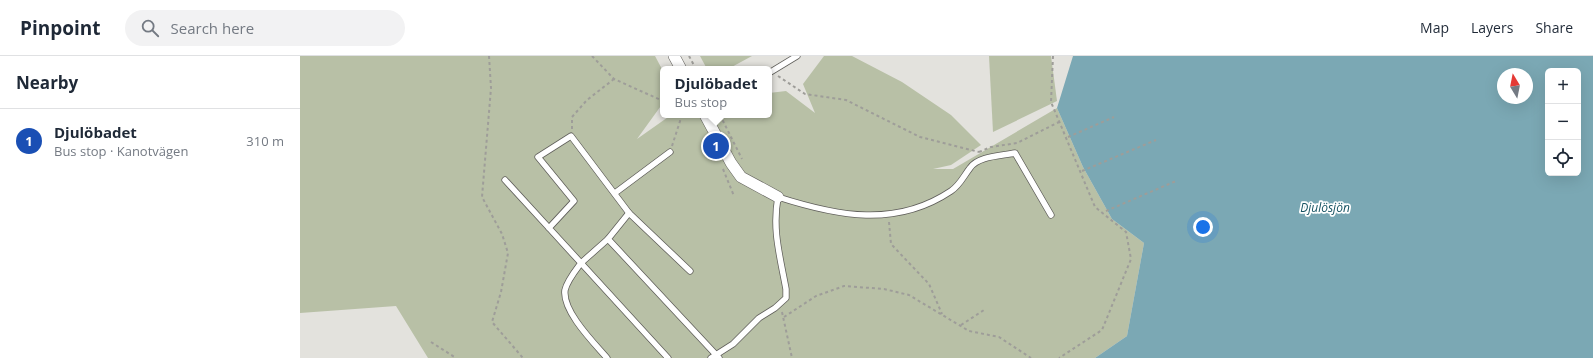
<!DOCTYPE html>
<html lang="en">
<head>
<meta charset="utf-8">
<style>
	:root { --surface:#fff; --page:#f2f2f3; --text:#1f2937; --muted:#747a83; --line:#e0e1e3; --accent:#1f7447 }
	body { margin:0; font-family:"Open Sans",sans-serif; background:var(--page); color:var(--text) }
	.controls { position:absolute; right:12px; top:12px; display:grid; overflow:hidden; border-radius:6px; box-shadow:0 4px 16px #0002 }
	.controls button { width:36px; height:36px; display:grid; place-items:center; padding:0; border:0; border-bottom:1px solid var(--line); background:var(--surface); color:var(--text); font:20px sans-serif }
	.compass { position:absolute; left:1197px; top:12px; width:36px; height:36px; border-radius:50%; background:var(--surface); box-shadow:0 4px 16px #0002; rotate:350deg }
	.you { position:absolute; left:903px; top:171px; width:14px; height:14px; margin:-10px; border:3px solid #fff; border-radius:50%; background:#1a73e8; box-shadow:0 0 0 6px #1a73e833 }
	.badge { display:grid; place-items:center; width:26px; height:26px; border-radius:50%; background:var(--accent); color:#fff; font-size:13px; font-weight:700 }
	.pin { position:absolute; translate:-50% -50%; border:2px solid #fff; box-shadow:0 1px 4px #0006 }
	.popup { position:absolute; left:360px; top:10px; width:112px; height:52px; box-sizing:border-box; display:grid; place-content:center; border-radius:6px; background:var(--surface); filter:drop-shadow(0 1px 3px #0005); font-size:13px; white-space:nowrap; color:var(--muted) }
	.popup b { font-size:15px; color:var(--text) }
	.popup::after { content:''; position:absolute; left:50%; top:100%; margin-left:-8px; border:8px solid transparent; border-top-color:var(--surface) }
	.list { margin:0; padding:0; list-style:none }
	h2 { display:flex; justify-content:space-between; align-items:center; height:52px; margin:0; padding:0 16px; font-size:17px }
	h2 small { font-size:13px; font-weight:400; color:var(--muted) }
	.list li { display:grid; grid-template-columns:26px 1fr auto; gap:12px; align-items:center; box-sizing:border-box; height:64px; padding:0 16px; border-top:1px solid var(--line) }
	.list b { display:block; font-size:15px; white-space:nowrap }
	.list p { margin:0; font-size:13px; white-space:nowrap; color:var(--muted) }
	.list em { font-size:13px; font-style:normal; color:var(--muted) }
	.icon { flex:none; width:22px; height:22px; fill:none; stroke:currentColor; stroke-width:2; stroke-linecap:round; stroke-linejoin:round }
	.map { position:relative; flex:none; width:1293px; height:302px; overflow:hidden }
	header { display:flex; align-items:center; gap:24px; box-sizing:border-box; height:56px; padding:0 20px; background:var(--surface); border-bottom:1px solid var(--line) }
	header strong { font-size:19px }
	nav { display:flex; gap:22px; margin-inline-start:auto; font-size:14px }
	.search { width:280px; height:36px; background:var(--page); display:flex; align-items:center; gap:10px; box-sizing:border-box; padding:0 14px; border-radius:22px; color:var(--muted); font-size:15px }
	main { display:flex }
	aside { flex:1; background:var(--surface) }
	.map>svg:first-child { display:block }
</style>
</head>
<body>
<header>
<strong>Pinpoint</strong>
<div class="search"><svg class="icon" aria-label="search" viewBox="0 0 24 24"><circle cx="10" cy="10" r="6"/><path d="M15 15l6 6"/></svg>Search here</div>
<nav><a>Map</a><a>Layers</a><a>Share</a></nav>
</header>
<main>
<aside>
<h2>Nearby<small></small></h2>
<ul class="list">
<li><span class="badge" style="background:#1a4fb4">1</span><div><b>Djulöbadet</b><p>Bus stop · Kanotvägen</p></div><em>310 m</em></li>
</ul>
</aside>
<div class="map">
<svg width="1293" height="302" viewBox="0 0 1293 302">
	<rect width="100%" height="100%" fill="#e3e2dd"/>
	<g fill="#b8c0a6">
		<path d="M0 0H355L363 15V47L337 83 371 59H469V37L486 35 515 57 503 28 524 0H552L602 26 651 59 681 89 651 109 633 113H653L757 52 783 111 812 163 844 187 827 280 795 302H128L96 250 0 257Z"/>
		<path d="M400 0H452L428 13H407Z"/>
		<path d="M689 0H751L757 45 693 76Z"/>
	</g>
	<path fill="#7ba8b4" fill-rule="evenodd" d="M773 0H1293V302H795L827 280 844 187 812 163 783 111 757 52ZM1248 15H1278V117H1248ZM1203 18H1227V42H1203Z"/>
	<g fill="none" stroke-linecap="round" stroke-linejoin="round">
		<g stroke="#605f5b" stroke-width="7">
			<g id="service">
				<path d="M469 17 497 0"/>
				<path d="M205 124 249 172"/>
				<path d="M315 137 370 96"/>
				<path d="M308 183 281 207 368 302"/>
				<path d="M390 215 329 157 308 183 419 302"/>
				<path d="M307 302C294 287 262 255 265 234 267 225 275 215 281 207L249 172 274 145 238 101 271 80 329 157"/>
				<path d="M411 302 433 288 459 262 475 252 486 242V233C480 200 472 174 478 141 537 160 596 172 651 135 660 129 663 121 670 112 678 100 701 100 715 97L751 159"/>
			</g>
		</g>
		<g stroke="#605f5b" stroke-width="12">
			<g id="minor">
				<path d="M374 0 381 13"/>
				<path d="M405 59 431 107 441 121 478 141"/>
			</g>
		</g>
		<g stroke="#9e9d99" stroke-width="2" stroke-dasharray="3 3" stroke-linecap="butt">
			<path d="M189 0 191 32 182 141 202 178 208 197 201 236 192 266 223 302"/>
			<path d="M292 0 314 23 363 45"/>
			<path d="M389 0 396 13"/>
			<path d="M753 0 751 46 795 151 826 176 831 203 802 274 759 302"/>
			<path d="M478 20 505 38 546 44 620 81 679 96"/>
			<path d="M420 59 442 103"/>
			<path d="M272 73V61L287 44 314 23"/>
			<path d="M768 81 814 61"/>
			<path d="M372 90 382 59"/>
			<path d="M679 96 691 91 717 87 759 66"/>
			<path d="M423 113 434 140"/>
			<path d="M782 115 856 84"/>
			<path d="M806 155 876 125"/>
			<path d="M589 166 591 188 629 228 642 258"/>
			<path d="M482 256 492 302"/>
			<path d="M484 261 516 240 544 230 584 233 609 239 669 275 699 281 731 302"/>
			<path d="M661 269 684 254"/>
			<path d="M131 286 156 302"/>
		</g>
		<use href="#service" stroke="#fff" stroke-width="5.5"/>
		<use href="#minor" stroke="#fff" stroke-width="11"/>
	</g>
	<g text-anchor="middle" dominant-baseline="central" stroke-width="3.5" stroke-linejoin="round" paint-order="stroke">
		<g font-size="12" font-style="italic" fill="#155362" stroke="#fff">
			<text x="1025" y="151">Djulösjön</text>
		</g>
	</g>
</svg>
<div class="controls">
<button>+</button>
<button>−</button>
<button><svg class="icon" aria-label="locate" viewBox="0 0 24 24"><circle cx="12" cy="12" r="6"/><path d="M12 2v4M12 18v4M2 12h4M18 12h4"/></svg></button>
</div>
<svg class="compass" viewBox="-18 -18 36 36"><path d="M0-13l5 13h-10z" fill="#e53935"/><path d="M0 13l5-13h-10z" fill="#747a83"/></svg>
<div class="you"></div>
<div class="pin badge" style="left:416px;top:90px;background:#1a4fb4">1</div>
<div class="popup"><b>Djulöbadet</b>Bus stop</div>
</div>
</main>
</body>
</html>
